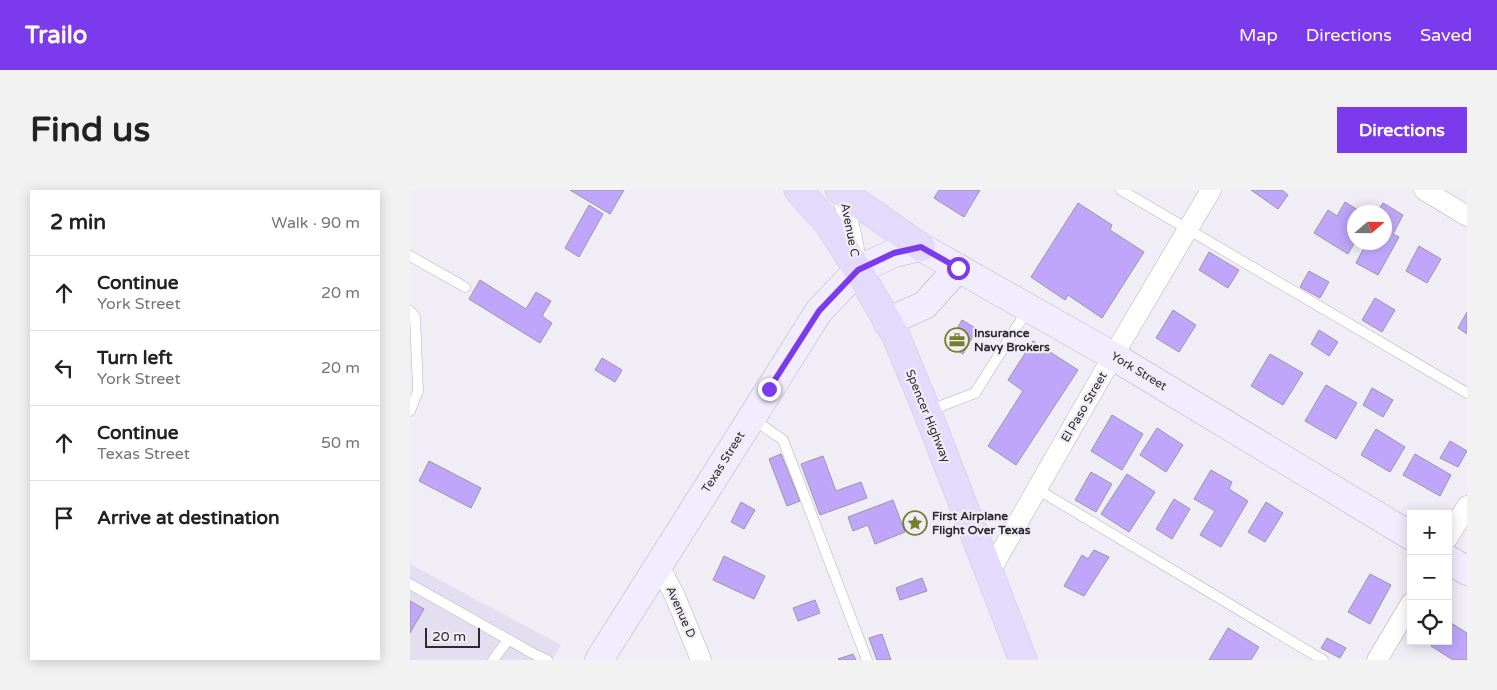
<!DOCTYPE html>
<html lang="en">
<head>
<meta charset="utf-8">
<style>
	:root { --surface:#fff; --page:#f2f2f2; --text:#222; --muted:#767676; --line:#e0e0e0; --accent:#7c3aed }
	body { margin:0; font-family:"Varela Round",sans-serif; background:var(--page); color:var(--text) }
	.controls { position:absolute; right:15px; bottom:15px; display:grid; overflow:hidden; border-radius:0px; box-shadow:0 2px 12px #0003 }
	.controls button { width:45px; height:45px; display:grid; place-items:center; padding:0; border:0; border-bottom:1px solid var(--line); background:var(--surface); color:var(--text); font:25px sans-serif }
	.compass { position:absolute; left:937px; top:15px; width:45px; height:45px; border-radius:50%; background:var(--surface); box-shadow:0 2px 12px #0003; rotate:70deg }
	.scale { position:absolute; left:15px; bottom:12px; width:55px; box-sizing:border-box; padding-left:5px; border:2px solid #2b2a2d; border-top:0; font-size:14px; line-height:18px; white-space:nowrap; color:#2b2a2d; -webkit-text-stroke:4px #f0edf7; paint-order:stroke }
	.stop { position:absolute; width:15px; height:15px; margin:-11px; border:4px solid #7c3aed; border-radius:50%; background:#fff }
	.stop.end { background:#7c3aed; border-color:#fff; box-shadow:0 1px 5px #0008 }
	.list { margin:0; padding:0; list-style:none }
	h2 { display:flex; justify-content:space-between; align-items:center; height:65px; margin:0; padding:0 20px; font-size:21px }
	h2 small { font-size:16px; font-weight:400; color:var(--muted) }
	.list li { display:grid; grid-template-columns:32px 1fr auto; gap:15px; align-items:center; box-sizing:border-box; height:75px; padding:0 20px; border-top:1px solid var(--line) }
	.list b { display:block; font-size:19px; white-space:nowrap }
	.list p { margin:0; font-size:16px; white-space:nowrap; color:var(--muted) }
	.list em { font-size:16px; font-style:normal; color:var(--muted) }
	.icon { flex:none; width:28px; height:28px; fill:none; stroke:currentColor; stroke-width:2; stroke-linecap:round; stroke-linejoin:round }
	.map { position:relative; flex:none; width:1057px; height:470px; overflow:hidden; border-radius:0px }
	header { display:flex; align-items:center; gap:30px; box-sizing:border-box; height:70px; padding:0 25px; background:var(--accent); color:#fff }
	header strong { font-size:24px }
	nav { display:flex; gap:28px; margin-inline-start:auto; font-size:18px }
	.intro { display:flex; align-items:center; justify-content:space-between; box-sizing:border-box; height:120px; padding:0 30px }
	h1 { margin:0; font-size:35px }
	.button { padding:12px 22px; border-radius:0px; background:var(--accent); color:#fff; font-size:18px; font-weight:700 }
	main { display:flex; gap:30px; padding:0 30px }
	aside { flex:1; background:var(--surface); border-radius:0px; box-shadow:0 2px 12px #0003 }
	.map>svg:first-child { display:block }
</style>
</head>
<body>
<header>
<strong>Trailo</strong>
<nav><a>Map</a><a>Directions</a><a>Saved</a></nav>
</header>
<div class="intro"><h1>Find us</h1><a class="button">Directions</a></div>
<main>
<aside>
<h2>2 min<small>Walk · 90 m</small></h2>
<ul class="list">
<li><svg class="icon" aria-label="ahead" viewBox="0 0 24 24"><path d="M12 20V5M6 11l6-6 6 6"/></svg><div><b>Continue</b><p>York Street</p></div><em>20 m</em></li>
<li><svg class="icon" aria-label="left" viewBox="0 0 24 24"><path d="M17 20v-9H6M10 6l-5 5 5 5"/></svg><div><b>Turn left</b><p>York Street</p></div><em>20 m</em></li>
<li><svg class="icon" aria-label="ahead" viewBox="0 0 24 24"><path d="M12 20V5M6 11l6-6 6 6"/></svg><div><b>Continue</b><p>Texas Street</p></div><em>50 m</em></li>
<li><svg class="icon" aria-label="arrive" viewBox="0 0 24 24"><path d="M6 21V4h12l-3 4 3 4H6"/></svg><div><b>Arrive at destination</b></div></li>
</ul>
</aside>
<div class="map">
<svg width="1057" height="470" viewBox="0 0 1057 470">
	<rect width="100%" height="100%" fill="#f0edf7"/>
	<path fill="#e3dff0" d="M0 374 151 455 142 470H0Z"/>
	<g fill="#bfa6fb" stroke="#9a97a0">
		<path d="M160 0H214L200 24Z"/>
		<path d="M529 0H570L554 27 524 8Z"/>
		<path d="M841 0H872L878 5 868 19Z"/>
		<path d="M935 12 951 22H944L945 52 938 64 904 43 918 20 927 26Z"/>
		<path d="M668 13 702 35 700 40 734 62 692 128 658 105 655 110 621 87Z"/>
		<path d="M973 13 993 25 983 44 989 47 968 85 946 73 957 52H974V22H967Z"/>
		<path d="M179 15 193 24 169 67 155 58Z"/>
		<path d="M1009 56 1031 69 1017 93 996 81Z"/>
		<path d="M799 62 829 80 818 98 789 80Z"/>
		<path d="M899 81 919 92 910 108 890 97Z"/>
		<path d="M70 90 116 119 126 102 141 111 132 126 142 133 130 153 59 109Z"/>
		<path d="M965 108 985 120 972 142 952 130Z"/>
		<path d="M763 120 786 135 769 162 746 148Z"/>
		<path d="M1057 122V144L1048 138Z"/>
		<path d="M552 130 567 139 553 164 538 155Z"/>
		<path d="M909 140 928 152 919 166 901 154Z"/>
		<path d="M623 151 668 180 606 275 578 256 613 201 598 190Z"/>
		<path d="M860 164 893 183 873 215 841 196Z"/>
		<path d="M192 168 212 180 205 192 185 180Z"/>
		<path d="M916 195 947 213 926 249 895 231Z"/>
		<path d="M962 198 983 210 973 227 953 215Z"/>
		<path d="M702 225 733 244 712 280 681 261Z"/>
		<path d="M747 238 773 255 756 282 730 265Z"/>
		<path d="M966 239 995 257 980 282 951 265Z"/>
		<path d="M1040 251 1057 261 1048 277 1030 268Z"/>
		<path d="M371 264 390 311 377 316 359 269Z"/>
		<path d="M1005 264 1041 285 1030 306 993 285Z"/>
		<path d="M413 266 426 301 451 292 457 308 410 325 391 274Z"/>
		<path d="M19 271 71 298 61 318 9 291Z"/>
		<path d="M801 280 822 292 819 299 838 311 811 357 790 345 805 321 784 309Z"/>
		<path d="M681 282 702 294 686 322 665 310Z"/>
		<path d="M717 284 745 302 719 342 691 324Z"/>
		<path d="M764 309 780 319 762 349 746 339Z"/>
		<path d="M483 310 495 342 465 354 458 335 443 341 438 327Z"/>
		<path d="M331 312 345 320 334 339 321 332Z"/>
		<path d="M856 312 873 323 855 352 838 342Z"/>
		<path d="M684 360 699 367 674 406 654 396 672 365 678 369Z"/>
		<path d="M314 366 355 386 344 409 303 390Z"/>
		<path d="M960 384 981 395 960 434 938 422Z"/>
		<path d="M512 388 517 401 490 410 486 398Z"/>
		<path d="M405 410 410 423 388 431 383 418Z"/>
		<path d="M0 411 14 419 0 443Z"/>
		<path d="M1038 431 1057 443V470H1043L1021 456 1024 451H1038Z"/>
		<path d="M818 438 849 457 841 470H799Z"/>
		<path d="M472 444 481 470H467L459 448Z"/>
		<path d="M917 448 936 458 930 468 911 458Z"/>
		<path d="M443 464 446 470H429L428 469Z"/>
	</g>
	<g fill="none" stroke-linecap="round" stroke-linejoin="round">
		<g stroke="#b5b2bb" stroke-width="11">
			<g id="lane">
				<path d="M711 0 1057 203"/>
				<path d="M0 66 55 97"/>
				<path d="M0 121 5 127 8 201 0 221"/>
				<path d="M518 221 565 203 618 119"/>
				<path d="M343 229 373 250 457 470"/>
				<path d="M627 299 913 470"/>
				<path d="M0 394 124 464 137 470"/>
				<path d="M83 470 98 450"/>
			</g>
		</g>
		<g stroke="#b5b2bb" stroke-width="21">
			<g id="street">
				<path d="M432 0 446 69"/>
				<path d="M1014 0 1057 26"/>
				<path d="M1038 348 1057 316"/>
				<path d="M249 376 265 406 291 470"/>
				<path d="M579 383 703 166 801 0"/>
				<path d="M967 470 1001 413"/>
			</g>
		</g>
		<g stroke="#b5b2bb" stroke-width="29">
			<g id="secondary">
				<path d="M477 132 515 115 548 78"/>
				<path d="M1038 369 1057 381"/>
				<path d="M189 470 409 121 448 80 484 63 511 57 703 166 1001 346"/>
			</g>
		</g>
		<g stroke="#cccccd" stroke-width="29">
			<g id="primary">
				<path d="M388 0 417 32 448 80 486 146 517 221 613 470"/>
				<path d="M429 0 511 57"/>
			</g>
		</g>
		<use href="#lane" stroke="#fff" stroke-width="10"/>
		<use href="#street" stroke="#fff" stroke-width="20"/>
		<use href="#secondary" stroke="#f2edfe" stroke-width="28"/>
		<use href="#primary" stroke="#e4dbfc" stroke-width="28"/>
	</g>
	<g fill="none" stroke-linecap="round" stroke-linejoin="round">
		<path stroke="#7c3aed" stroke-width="6" d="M359 199 409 121 448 80 484 63 511 57 548 78"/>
	</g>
	<defs>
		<g id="office-ring" transform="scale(1.25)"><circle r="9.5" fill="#f0edf7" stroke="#74802d" stroke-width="1.5"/><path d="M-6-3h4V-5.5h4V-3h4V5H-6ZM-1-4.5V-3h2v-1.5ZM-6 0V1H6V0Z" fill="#74802d"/></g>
		<g id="sight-ring" transform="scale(1.25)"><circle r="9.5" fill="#f0edf7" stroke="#74802d" stroke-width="1.5"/><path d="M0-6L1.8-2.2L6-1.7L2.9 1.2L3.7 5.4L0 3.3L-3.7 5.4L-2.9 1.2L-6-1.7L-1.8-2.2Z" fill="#74802d"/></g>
	</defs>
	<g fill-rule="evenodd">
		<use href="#office-ring" x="547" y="150"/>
		<use href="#sight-ring" x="505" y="333"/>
	</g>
	<g text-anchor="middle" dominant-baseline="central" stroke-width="4.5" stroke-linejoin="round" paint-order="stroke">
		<g font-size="12" fill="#2b2a2d" stroke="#f0edf7">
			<text transform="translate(440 40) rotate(79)">Avenue C</text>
			<text transform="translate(729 181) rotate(31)">York Street</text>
			<text transform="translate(674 217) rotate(-60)">El Paso Street</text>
			<text transform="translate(518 226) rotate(68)">Spencer Highway</text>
			<text transform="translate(313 272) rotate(-58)">Texas Street</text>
			<text transform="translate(271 422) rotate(66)">Avenue D</text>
		</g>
		<g font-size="12" font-weight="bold" fill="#2b2a2d" stroke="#f0edf7" text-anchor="start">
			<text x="564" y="143">Insurance<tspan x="564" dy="14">Navy Brokers</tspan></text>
			<text x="522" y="326">First Airplane<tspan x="522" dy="14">Flight Over Texas</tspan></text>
		</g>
	</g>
</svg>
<div class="controls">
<button>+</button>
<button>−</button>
<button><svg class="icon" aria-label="locate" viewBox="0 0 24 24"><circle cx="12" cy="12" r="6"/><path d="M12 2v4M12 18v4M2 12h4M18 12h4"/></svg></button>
</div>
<svg class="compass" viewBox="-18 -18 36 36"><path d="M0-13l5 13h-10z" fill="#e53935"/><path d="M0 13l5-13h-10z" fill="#767676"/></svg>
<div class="scale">20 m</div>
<div class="stop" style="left:548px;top:78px"></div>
<div class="stop end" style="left:359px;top:199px"></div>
</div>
</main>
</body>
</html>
